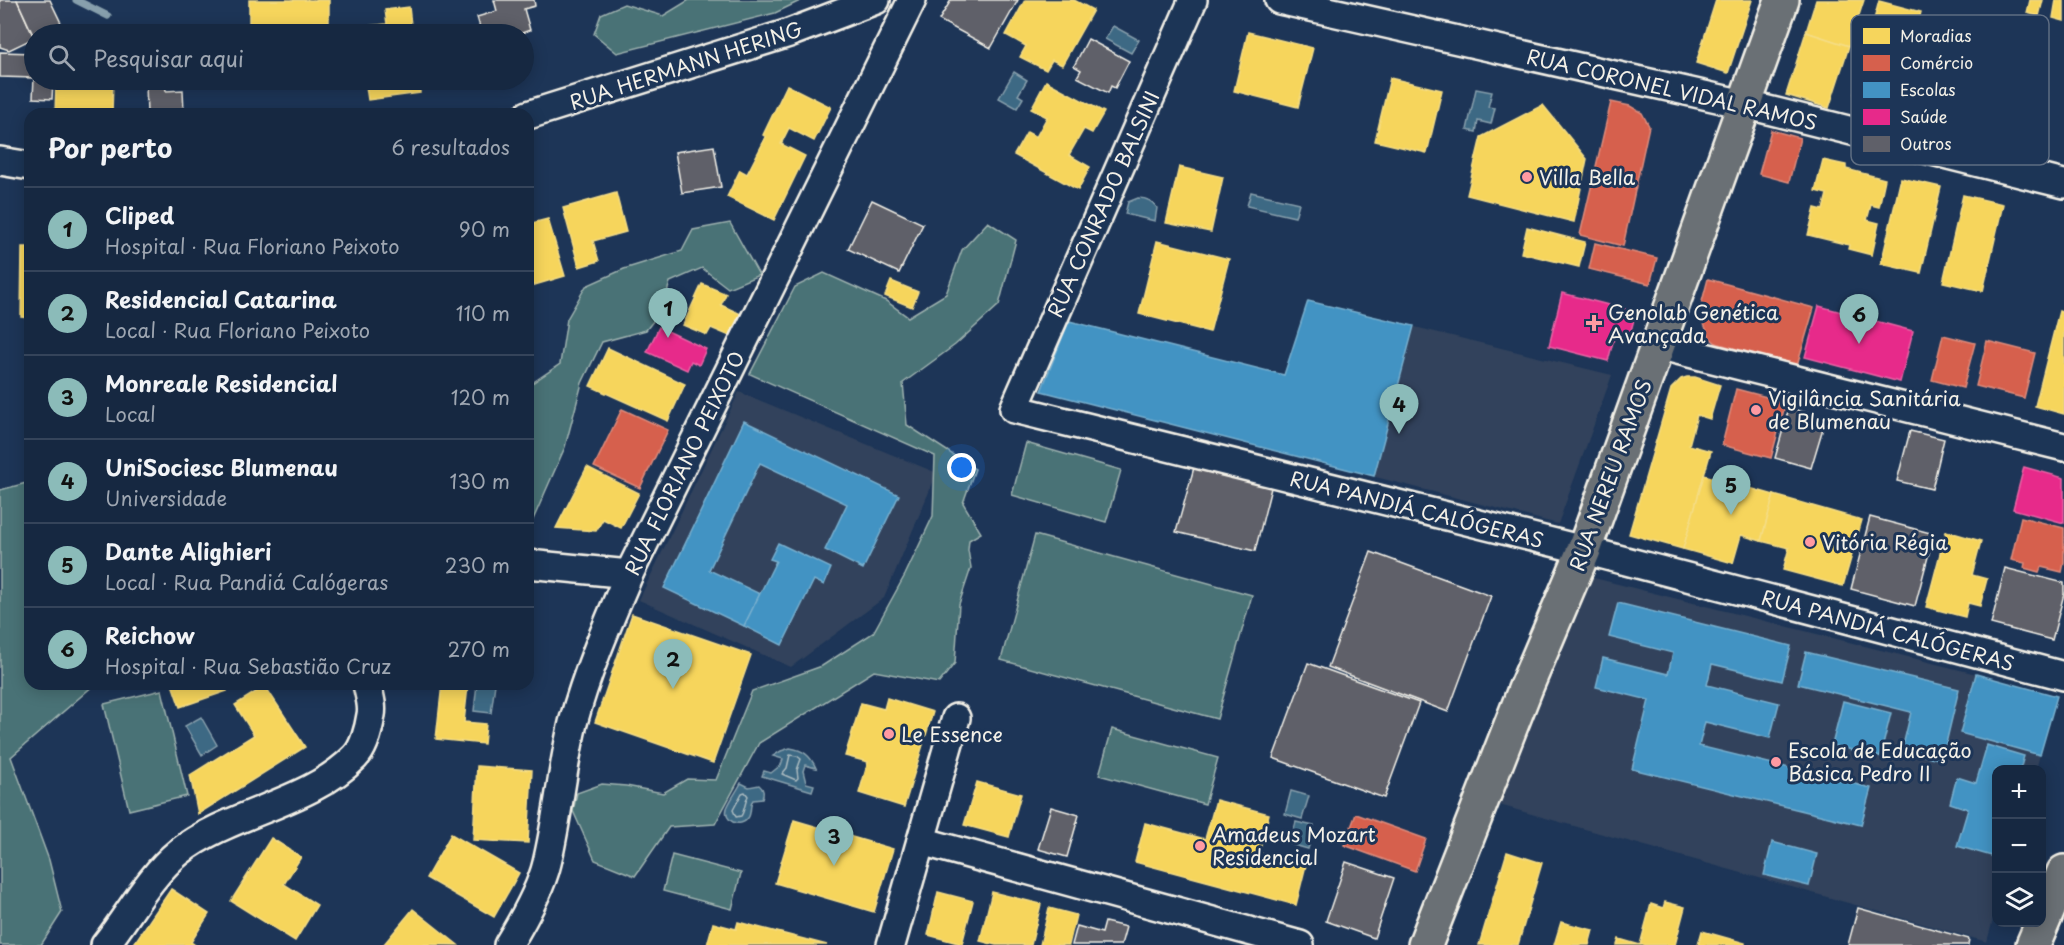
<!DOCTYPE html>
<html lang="pt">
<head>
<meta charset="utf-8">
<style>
	:root { --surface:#162841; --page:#1f3048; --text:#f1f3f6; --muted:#9ea6b1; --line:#35445a; --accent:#8bbbb9 }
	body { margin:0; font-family:"Playpen Sans",sans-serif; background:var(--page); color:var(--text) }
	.controls { position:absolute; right:18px; bottom:18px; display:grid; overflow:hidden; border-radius:12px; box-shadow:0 3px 15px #0003 }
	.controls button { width:54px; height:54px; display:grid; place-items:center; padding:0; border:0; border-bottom:2px solid var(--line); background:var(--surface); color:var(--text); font:30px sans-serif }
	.you { position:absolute; left:962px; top:468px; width:21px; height:21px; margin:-15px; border:4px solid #fff; border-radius:50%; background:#1a73e8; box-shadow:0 0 0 9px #1a73e833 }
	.badge { display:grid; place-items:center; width:39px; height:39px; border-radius:50%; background:var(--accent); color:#111; font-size:20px; font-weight:700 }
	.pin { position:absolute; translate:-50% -50px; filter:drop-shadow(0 2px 3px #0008) }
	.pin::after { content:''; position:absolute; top:32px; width:21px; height:18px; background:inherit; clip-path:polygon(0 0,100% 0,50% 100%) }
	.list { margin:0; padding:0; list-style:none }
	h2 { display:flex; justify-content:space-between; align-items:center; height:78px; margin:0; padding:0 24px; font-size:26px }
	h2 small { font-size:20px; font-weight:400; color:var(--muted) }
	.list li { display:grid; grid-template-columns:39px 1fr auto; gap:18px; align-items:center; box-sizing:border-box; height:84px; padding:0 24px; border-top:2px solid var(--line) }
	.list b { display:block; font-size:22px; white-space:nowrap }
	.list p { margin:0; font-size:20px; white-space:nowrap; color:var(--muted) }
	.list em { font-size:20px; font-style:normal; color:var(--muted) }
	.icon { flex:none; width:33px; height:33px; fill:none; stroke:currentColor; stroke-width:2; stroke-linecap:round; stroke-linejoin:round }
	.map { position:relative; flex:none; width:2064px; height:945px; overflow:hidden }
	.search { position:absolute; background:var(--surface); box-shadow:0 3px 15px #0003; left:24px; top:24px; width:510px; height:66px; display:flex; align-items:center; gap:15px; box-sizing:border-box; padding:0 21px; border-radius:33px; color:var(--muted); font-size:22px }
	.panel { position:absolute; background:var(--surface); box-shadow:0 3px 15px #0003; left:24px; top:108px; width:510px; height:582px; border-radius:18px }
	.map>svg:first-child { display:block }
</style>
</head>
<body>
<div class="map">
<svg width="2064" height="945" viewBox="0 0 2064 945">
	<rect width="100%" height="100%" fill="#1d3557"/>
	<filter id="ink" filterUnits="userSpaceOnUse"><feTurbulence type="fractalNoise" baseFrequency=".0167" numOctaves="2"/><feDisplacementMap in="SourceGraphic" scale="12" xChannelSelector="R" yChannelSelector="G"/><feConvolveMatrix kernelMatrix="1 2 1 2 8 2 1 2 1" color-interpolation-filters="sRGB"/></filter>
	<g filter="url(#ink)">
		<g fill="#31425c">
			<path d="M1308 301 1612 375 1558 524 1041 391 1069 321 1284 375Z"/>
			<path d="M739 392 937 473 884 598 791 667 639 600Z"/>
			<path d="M1590 577 1976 674 1960 733 2040 755 2036 769 1996 770V908L1987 942 1496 804Z"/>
		</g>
		<g fill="#497276" stroke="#9eb2af" stroke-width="1.5">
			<path d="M689 0H802L775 13 617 53 594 34 601 14 624 4 663 16Z"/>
			<path d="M988 222 1016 240 999 305 955 345 903 383 907 425 975 469 963 503 981 533 969 540 968 550 971 568 959 604 955 663 939 683 874 671 759 743 715 824 669 827 635 876 595 860 573 811 577 793 602 784 626 786 663 793 687 779 716 780 752 691 822 666 873 633 905 575 933 516 935 456 750 374 795 287 824 273 886 301 908 317 946 294 962 250Z"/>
			<path d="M730 223 759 275 728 288 702 268 670 282 662 310 646 330 602 342 582 383 565 447 528 531V386L560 364 567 319 586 286 624 269 682 251 693 230Z"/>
			<path d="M1026 443 1121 470 1106 522 1012 495Z"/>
			<path d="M30 482V684H100L94 685 11 757 49 860 62 912 41 945H0V490Z"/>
			<path d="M1035 535 1252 595 1217 719 1001 660Z"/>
			<path d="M162 690 187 796 129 810 104 704Z"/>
			<path d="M1112 729 1218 758 1205 804 1099 775Z"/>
			<path d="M672 855 741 873 732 909 663 891Z"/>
		</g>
		<g fill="#3e6984" stroke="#879fac" stroke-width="1.5">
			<path d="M1113 26 1139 40 1131 53 1105 39Z"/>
			<path d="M1014 72 1027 80 1018 95 1023 98 1017 108 999 98Z"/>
			<path d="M1476 89 1492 92 1488 107 1495 108 1491 124 1478 121 1476 132 1467 130Z"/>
			<path d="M1251 192 1299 203 1295 217 1247 206Z"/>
			<path d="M1138 198C1146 198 1153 201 1157 208L1155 221 1125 214 1128 202Z"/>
			<path d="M477 684H495L491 713 474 711Z"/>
			<path d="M201 717 217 745 202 755 185 726Z"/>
			<path d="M790 748C803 750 810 755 816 768L805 765 803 771 806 783 814 785 812 791 762 776 764 771 771 773 781 765 783 759 773 756 781 751Z"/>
			<path d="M741 783 749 787 759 785C764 789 764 793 762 799L753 800C749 806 752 813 748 818 740 829 723 821 727 808 730 800 737 791 741 783Z"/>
			<path d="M1291 791 1309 796 1302 819 1285 814Z"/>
			<path d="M1296 822 1314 826 1308 849 1290 844Z"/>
		</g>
		<g fill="#f6d55c" stroke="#f5dd86" stroke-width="1.5">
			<path d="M249 0H329V22H313V32H329V34H249V33H264V24L249 25Z"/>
			<path d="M1025 0H1074L1093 10 1062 65 1052 60 1046 70 1020 57 1026 46 1006 35Z"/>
			<path d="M1716 0H1752L1728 73 1696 63Z"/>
			<path d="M1816 0H1864L1849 46 1806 32Z"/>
			<path d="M2030 0H2043L2039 16 2027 13Z"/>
			<path d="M2056 0H2064V21L2053 18Z"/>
			<path d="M1879 1 1921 12 1897 105 1854 94Z"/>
			<path d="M409 7 412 34H368L367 26 387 24 385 10Z"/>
			<path d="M1248 32 1313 48 1298 107 1234 91Z"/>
			<path d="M1806 32 1849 46 1829 108 1786 95Z"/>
			<path d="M1390 78 1442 90 1427 153 1375 141Z"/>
			<path d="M56 80H113L112 114H55Z"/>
			<path d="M365 80H419L420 93 368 100Z"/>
			<path d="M1046 81 1104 112 1092 133 1084 129 1069 155 1090 167 1078 190 1014 155 1027 132 1036 137 1047 117 1031 109Z"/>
			<path d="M787 85 831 107 814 141 789 128 781 144 805 156 774 220 727 197 740 170 747 174 766 137 763 135Z"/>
			<path d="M1543 105 1587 159 1574 222 1467 195 1481 137Z"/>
			<path d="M1823 160 1846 165V169L1885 179 1879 207 1871 205 1867 220 1879 223 1872 255 1848 249 1849 245 1808 235 1815 208 1823 210 1827 194 1815 191Z"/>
			<path d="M1179 167 1223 177 1211 232 1166 223Z"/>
			<path d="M1901 178 1941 187 1921 273 1881 264Z"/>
			<path d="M616 193 626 232 593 241 599 261 579 267 563 208Z"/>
			<path d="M1963 195 2003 204 1983 291 1943 282Z"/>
			<path d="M548 219 565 276 528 287V224Z"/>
			<path d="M1527 227 1585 242 1579 267 1521 253Z"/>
			<path d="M1157 241 1229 259 1210 332 1139 314Z"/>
			<path d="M22 247H30V318L21 317Z"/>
			<path d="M891 281 918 292 912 307 885 296Z"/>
			<path d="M702 284 726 294 721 305 741 314 730 336 711 328 707 335 683 325Z"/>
			<path d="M2059 311 2064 313V414L2035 406Z"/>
			<path d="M608 348 685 384 668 421 590 386Z"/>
			<path d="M1687 377H1695L1720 385 1710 419 1697 415 1689 445 1711 451 1683 549 1629 534 1671 389 1681 379Z"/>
			<path d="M587 467 639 493 621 528 603 519 596 531 556 528Z"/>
			<path d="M1704 475 1774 495 1761 541 1741 535 1733 563 1683 549Z"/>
			<path d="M1774 495 1862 520 1843 586 1783 570 1789 548 1761 541Z"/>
			<path d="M1946 531 1981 541 1972 575 1987 579 1980 606 1968 603 1965 617 1926 607Z"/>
			<path d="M632 614 751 655 713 763 595 722Z"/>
			<path d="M172 684H224L227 691 180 707Z"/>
			<path d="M442 684 468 686 464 722 486 724 484 744 436 739Z"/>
			<path d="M265 686 305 747 198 814 190 775 254 735 235 705Z"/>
			<path d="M887 698 933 712 904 807 859 793 868 762 845 756 861 703 884 709Z"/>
			<path d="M477 766 532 770 528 843 473 840Z"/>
			<path d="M977 782 1021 794 1009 837 964 825Z"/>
			<path d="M1216 800 1269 814 1259 853 1306 865 1296 905 1135 862 1145 823 1205 839Z"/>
			<path d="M794 820 893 849 874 912 775 883Z"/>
			<path d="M451 834 519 873 494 917 426 878Z"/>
			<path d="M271 838 301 857 284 884 317 905 295 941 231 901Z"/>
			<path d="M1507 852 1542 863 1518 945H1479Z"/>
			<path d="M171 889 209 914 191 942 195 945H133Z"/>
			<path d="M938 892 973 901 962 944 928 935Z"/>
			<path d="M992 892 1041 904 1031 945H996L980 941Z"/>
			<path d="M1665 902 1685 907 1675 945H1617L1619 939 1640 945 1651 904 1663 908Z"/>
			<path d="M1049 908 1076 915 1069 945H1040Z"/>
			<path d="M413 909 458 945 384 944Z"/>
			<path d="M738 922 827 945H707L713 923 736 929Z"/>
			<path d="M1561 922 1593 930 1589 945H1554Z"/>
			<path d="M1702 931 1745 943V945H1698Z"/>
		</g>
		<g fill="#d6604d" stroke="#df8c7c" stroke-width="1.5">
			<path d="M1611 102 1630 106 1642 113 1649 126 1623 246 1580 235Z"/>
			<path d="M1771 130 1800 138 1789 182 1759 174Z"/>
			<path d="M1595 243 1657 258 1650 284 1589 269Z"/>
			<path d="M1708 279 1814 308 1797 366 1716 343 1710 338 1704 324 1706 315 1699 313Z"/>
			<path d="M1943 335 1975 343 1963 388 1932 380Z"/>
			<path d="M1987 341 2035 353 2024 398 1976 386Z"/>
			<path d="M1736 389 1786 402 1771 458 1722 445Z"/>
			<path d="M622 409 668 430 640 488 594 467Z"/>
			<path d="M2021 517 2064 528V563L2062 572 2041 567 2039 572 2024 568 2025 563 2011 560Z"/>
			<path d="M1356 814 1426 839 1415 871 1344 845Z"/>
		</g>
		<g fill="#4393c3" stroke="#78afce" stroke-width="1.5">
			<path d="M1308 301 1414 326 1374 476 1041 391 1069 321 1284 375Z"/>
			<path d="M744 421 899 495 863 569 825 550 847 504 760 463 709 570 760 594 744 626 664 588Z"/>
			<path d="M778 543 831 568 824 585 814 580 782 645 744 626 776 561 770 559Z"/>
			<path d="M1618 603 1791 646 1782 681 1712 664 1707 685 1779 703 1770 738 1705 722 1699 746 1871 788 1861 825 1632 769 1649 700 1596 687 1603 658 1668 674 1673 653 1609 637Z"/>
			<path d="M1806 652 1959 689 1942 760 1902 750 1911 712 1798 684Z"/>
			<path d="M1976 674 2057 696 2040 755 1960 733Z"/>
			<path d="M1843 701 1891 713 1880 757 1832 745Z"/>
			<path d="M1987 745 2024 756 2020 770H1996L1995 857 1957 846 1968 809 1950 803 1957 777 1976 783Z"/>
			<path d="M1772 842 1817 854 1809 886 1764 875Z"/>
		</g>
		<g fill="#e7298a" stroke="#eb65a6" stroke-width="1.5">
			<path d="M1562 293 1636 312 1629 338 1615 334 1608 361 1549 346Z"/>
			<path d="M1819 306 1913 331 1900 382 1805 357Z"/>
			<path d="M659 327 706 349 699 365 691 361 687 370 647 352Z"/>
			<path d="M2024 467 2064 478V523L2013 509Z"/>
		</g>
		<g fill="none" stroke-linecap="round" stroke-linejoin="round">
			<g stroke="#abbbc0" stroke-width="1.5">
				<path d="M790 755 797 756 801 759 797 770 798 778 796 780 782 774 787 768Z"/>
				<path d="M745 792 748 796C745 802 744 813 741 816L736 817 733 810 742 793Z"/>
			</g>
			<path stroke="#879fac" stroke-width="7" d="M76 0 108 16"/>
		</g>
		<g fill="#5f6069" stroke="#f4f1e8" stroke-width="1.5">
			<path d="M0 0H17L34 38 9 50 0 47Z"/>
			<path d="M17 0H50L62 25 42 34H34V37Z"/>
			<path d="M494 0H534L535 6 524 9 530 30 519 34H482L477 17 497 11Z"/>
			<path d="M951 0H1018L991 48 939 20Z"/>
			<path d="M1088 39 1129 61 1115 88 1111 86 1108 93 1077 77 1081 70 1074 66Z"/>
			<path d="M0 52 34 53V80H53L52 99 33 98 34 78 0 77Z"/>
			<path d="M159 80H202V81L159 83Z"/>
			<path d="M165 83 166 91 183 90 184 114H147L146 84Z"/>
			<path d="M714 146 721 187 682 193 675 152Z"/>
			<path d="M872 200 923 224 899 273 848 249Z"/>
			<path d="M1789 408 1826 418 1811 468 1775 458Z"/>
			<path d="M1910 431 1944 439 1932 489 1897 481Z"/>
			<path d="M1195 464 1272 484 1255 551 1176 532Z"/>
			<path d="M1870 517 1934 534 1915 606 1851 589Z"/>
			<path d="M1371 552 1491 596 1448 712 1328 667Z"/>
			<path d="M2005 568 2064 583V594L2052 640 1991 624Z"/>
			<path d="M1308 663 1419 703 1384 798 1273 758Z"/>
			<path d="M1051 807 1079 815 1067 857 1038 849Z"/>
			<path d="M1346 862 1394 878 1374 938 1326 921Z"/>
			<path d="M1858 908 1969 939 1968 945H1848Z"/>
			<path d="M1105 922 1126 927 1121 945H1072L1077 926 1102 933Z"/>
		</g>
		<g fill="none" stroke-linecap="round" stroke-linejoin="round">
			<g stroke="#f4f1e8" stroke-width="32">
				<g id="minor">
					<path d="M1193 0 1014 409 1584 550 2064 676"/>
					<path d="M1279 0 1744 104 2064 184"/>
					<path d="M528 115 789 33 876 0"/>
					<path d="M0 161 30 166"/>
					<path d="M1657 345 2064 447"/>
					<path d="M528 564 629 574"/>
					<path d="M921 841 1300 945"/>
					<path d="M105 945C129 915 149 876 179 852 230 812 309 804 355 757 364 748 369 728 371 715 373 706 369 694 367 684"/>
					<path d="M508 945C522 922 541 889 547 863 558 817 562 769 573 723 587 671 608 623 629 574L912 0"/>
					<path d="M891 945 956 718"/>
				</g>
			</g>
			<g stroke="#f4f1e8" stroke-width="38">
				<g id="major">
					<path d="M1425 945 1526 687 1584 550 1782 0"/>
					<path d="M2033 945 2064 872"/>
				</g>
			</g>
			<use href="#minor" stroke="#1d3557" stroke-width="27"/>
			<use href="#major" stroke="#6a7074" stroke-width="33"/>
		</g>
	</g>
	<g fill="#ff9aa2" stroke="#1d3557" stroke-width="2">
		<circle cx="1527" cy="177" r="6"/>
		<path d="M1591 314h6v6h6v6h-6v6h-6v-6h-6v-6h6z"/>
		<circle cx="1756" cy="410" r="6"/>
		<circle cx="1810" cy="542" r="6"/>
		<circle cx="889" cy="734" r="6"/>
		<circle cx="1776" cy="762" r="6"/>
		<circle cx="1200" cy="846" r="6"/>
	</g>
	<g text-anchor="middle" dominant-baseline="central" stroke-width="6" stroke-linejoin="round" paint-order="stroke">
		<g font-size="20" fill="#f4f1e8" stroke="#1d3557">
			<text transform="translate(686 65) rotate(-18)">RUA HERMANN HERING</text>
			<text transform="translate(1672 89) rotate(13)">RUA CORONEL VIDAL RAMOS</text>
			<text transform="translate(1103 204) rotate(-66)">RUA CONRADO BALSINI</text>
			<text transform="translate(684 463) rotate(-64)">RUA FLORIANO PEIXOTO</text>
			<text transform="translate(1610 475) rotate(-70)">RUA NEREU RAMOS</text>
			<text transform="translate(1417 509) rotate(14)">RUA PANDIÁ CALÓGERAS</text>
			<text transform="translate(1888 630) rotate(15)">RUA PANDIÁ CALÓGERAS</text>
		</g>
		<g font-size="20" fill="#f4f1e8" stroke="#1d3557" text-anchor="start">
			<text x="1539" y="177">Villa Bella</text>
			<text x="1608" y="312">Genolab Genética<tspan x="1608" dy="23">Avançada</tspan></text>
			<text x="1768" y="398">Vigilância Sanitária<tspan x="1768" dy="23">de Blumenau</tspan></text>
			<text x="1822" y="542">Vitória Régia</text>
			<text x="901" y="734">Le Essence</text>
			<text x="1788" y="750">Escola de Educação<tspan x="1788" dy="23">Básica Pedro II</tspan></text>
			<text x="1212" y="834">Amadeus Mozart<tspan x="1212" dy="23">Residencial</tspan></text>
		</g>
	</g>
	<rect x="1851" y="15" width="198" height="150" rx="9" fill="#1d3557" stroke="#5e6d82" stroke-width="1.5"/>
	<rect x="1863" y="28" width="27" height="16" fill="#f6d55c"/>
	<rect x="1863" y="55" width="27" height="16" fill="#d6604d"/>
	<rect x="1863" y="82" width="27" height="16" fill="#4393c3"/>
	<rect x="1863" y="109" width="27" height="16" fill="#e7298a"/>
	<rect x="1863" y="136" width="27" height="16" fill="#5f6069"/>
	<g font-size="16" fill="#f4f1e8">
		<text x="1900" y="42">Moradias</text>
		<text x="1900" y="69">Comércio</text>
		<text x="1900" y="96">Escolas</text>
		<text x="1900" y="123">Saúde</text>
		<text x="1900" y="150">Outros</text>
	</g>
</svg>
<div class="controls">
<button>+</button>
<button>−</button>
<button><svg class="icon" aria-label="layers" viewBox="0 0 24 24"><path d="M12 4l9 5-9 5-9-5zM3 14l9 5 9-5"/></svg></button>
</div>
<div class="you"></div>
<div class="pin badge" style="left:668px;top:338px">1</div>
<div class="pin badge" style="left:673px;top:689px">2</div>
<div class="pin badge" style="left:834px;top:866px">3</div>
<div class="pin badge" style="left:1399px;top:434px">4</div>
<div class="pin badge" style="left:1731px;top:515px">5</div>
<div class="pin badge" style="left:1859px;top:344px">6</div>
<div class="search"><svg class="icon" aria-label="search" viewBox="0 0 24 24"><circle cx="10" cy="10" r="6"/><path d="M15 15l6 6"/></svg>Pesquisar aqui</div>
<section class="panel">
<h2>Por perto<small>6 resultados</small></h2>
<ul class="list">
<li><span class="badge">1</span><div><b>Cliped</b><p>Hospital · Rua Floriano Peixoto</p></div><em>90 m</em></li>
<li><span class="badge">2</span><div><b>Residencial Catarina</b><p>Local · Rua Floriano Peixoto</p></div><em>110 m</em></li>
<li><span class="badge">3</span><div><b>Monreale Residencial</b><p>Local</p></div><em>120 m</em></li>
<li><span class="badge">4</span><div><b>UniSociesc Blumenau</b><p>Universidade</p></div><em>130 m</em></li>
<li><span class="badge">5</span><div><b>Dante Alighieri</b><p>Local · Rua Pandiá Calógeras</p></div><em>230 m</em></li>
<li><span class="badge">6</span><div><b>Reichow</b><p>Hospital · Rua Sebastião Cruz</p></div><em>270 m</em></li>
</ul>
</section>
</div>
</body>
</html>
